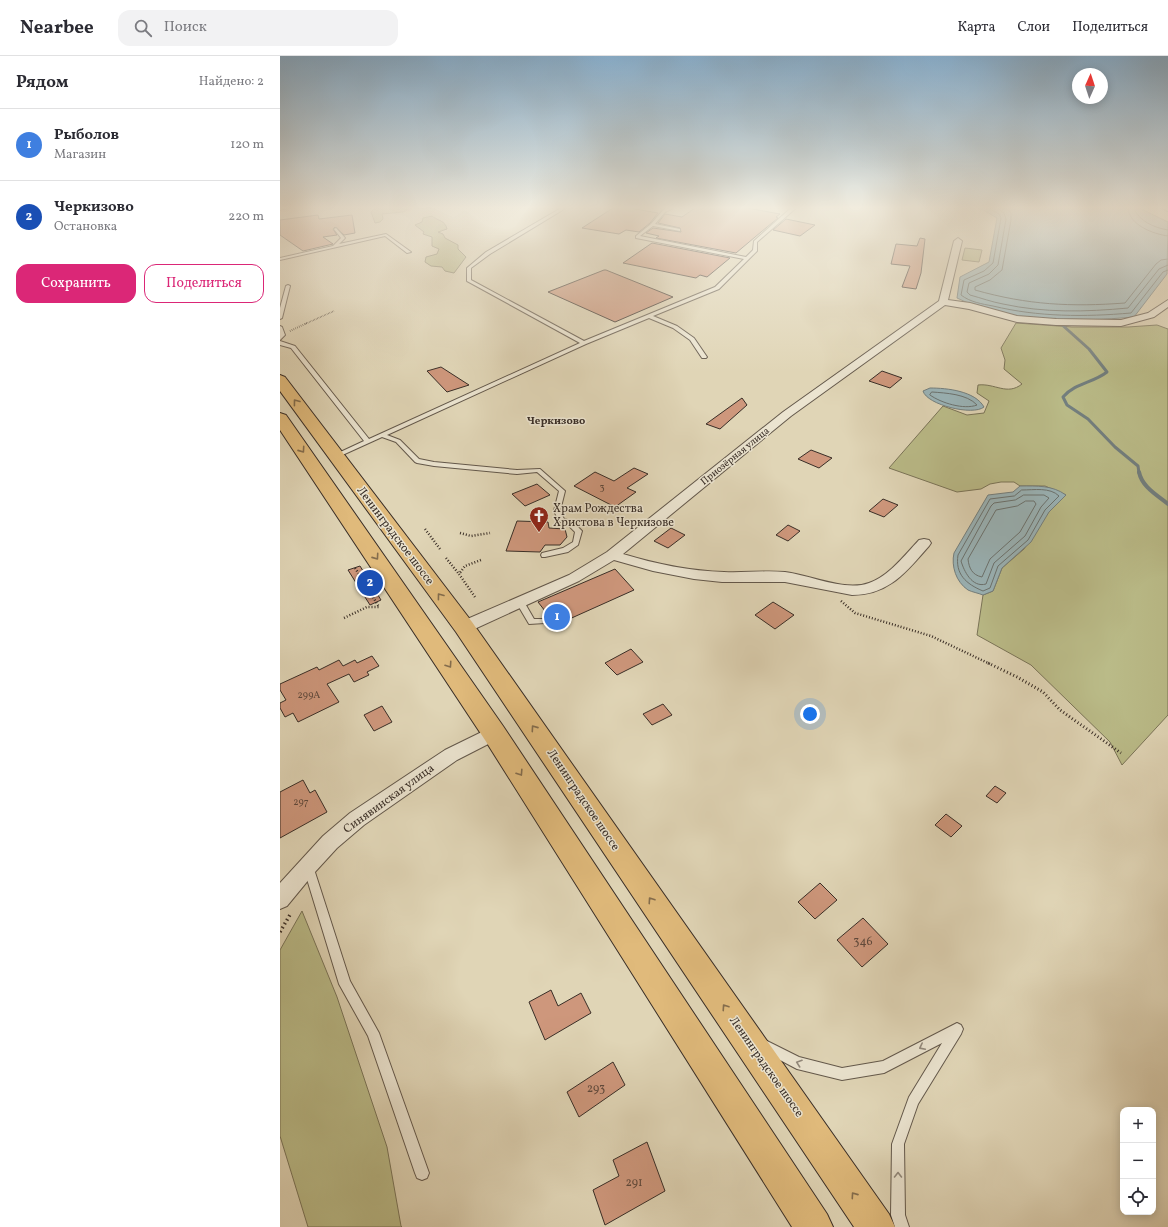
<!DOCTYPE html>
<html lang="ru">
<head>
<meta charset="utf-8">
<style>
	:root { --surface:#fff; --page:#f2f2f3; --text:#2b2b33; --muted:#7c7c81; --line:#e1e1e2; --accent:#db2777 }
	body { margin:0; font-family:Vollkorn,serif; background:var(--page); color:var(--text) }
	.controls { position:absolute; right:12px; bottom:12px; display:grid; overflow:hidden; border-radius:8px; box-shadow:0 2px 10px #0003 }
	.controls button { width:36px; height:36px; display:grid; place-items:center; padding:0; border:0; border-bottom:1px solid var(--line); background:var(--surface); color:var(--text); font:20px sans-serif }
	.compass { position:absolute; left:792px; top:12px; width:36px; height:36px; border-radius:50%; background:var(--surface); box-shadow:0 2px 10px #0003; rotate:3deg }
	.you { position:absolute; left:530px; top:658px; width:14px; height:14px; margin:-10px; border:3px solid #fff; border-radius:50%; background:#1a73e8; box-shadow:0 0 0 6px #1a73e833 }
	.badge { display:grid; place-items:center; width:26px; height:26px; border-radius:50%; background:var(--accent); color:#fff; font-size:13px; font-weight:700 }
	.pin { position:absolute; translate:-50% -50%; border:2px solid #fff; box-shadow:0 1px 4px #0006 }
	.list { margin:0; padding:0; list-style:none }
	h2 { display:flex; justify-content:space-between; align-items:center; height:52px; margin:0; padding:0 16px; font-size:17px }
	h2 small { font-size:13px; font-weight:400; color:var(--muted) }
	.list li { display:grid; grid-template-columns:26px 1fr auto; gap:12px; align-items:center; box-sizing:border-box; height:72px; padding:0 16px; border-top:1px solid var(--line) }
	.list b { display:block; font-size:15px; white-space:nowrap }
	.list p { margin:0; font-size:13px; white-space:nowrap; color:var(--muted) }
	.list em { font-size:13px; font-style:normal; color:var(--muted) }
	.actions { display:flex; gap:8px; padding:12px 16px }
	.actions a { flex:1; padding:9px 0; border:1px solid var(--accent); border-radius:12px; text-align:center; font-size:14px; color:var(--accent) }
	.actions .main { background:var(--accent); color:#fff }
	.icon { flex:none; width:22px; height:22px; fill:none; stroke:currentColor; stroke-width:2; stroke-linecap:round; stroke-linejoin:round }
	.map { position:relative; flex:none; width:888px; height:1171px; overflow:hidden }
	header { display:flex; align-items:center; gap:24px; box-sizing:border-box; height:56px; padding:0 20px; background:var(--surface); border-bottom:1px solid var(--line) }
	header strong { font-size:19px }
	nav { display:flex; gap:22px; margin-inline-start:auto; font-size:14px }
	.search { width:280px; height:36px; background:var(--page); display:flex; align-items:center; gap:10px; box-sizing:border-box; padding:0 14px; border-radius:12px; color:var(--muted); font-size:15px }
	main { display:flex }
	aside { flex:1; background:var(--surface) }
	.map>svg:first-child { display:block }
</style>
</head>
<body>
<header>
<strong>Nearbee</strong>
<div class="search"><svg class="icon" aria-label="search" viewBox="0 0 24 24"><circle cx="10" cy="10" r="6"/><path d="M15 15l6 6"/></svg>Поиск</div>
<nav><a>Карта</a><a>Слои</a><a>Поделиться</a></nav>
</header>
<main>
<aside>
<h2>Рядом<small>Найдено: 2</small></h2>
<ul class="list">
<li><span class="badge" style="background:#3f7fe0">1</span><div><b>Рыболов</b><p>Магазин</p></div><em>120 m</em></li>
<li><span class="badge" style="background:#1a4fb4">2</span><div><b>Черкизово</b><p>Остановка</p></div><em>220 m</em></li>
</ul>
<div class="actions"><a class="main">Сохранить</a><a>Поделиться</a></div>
</aside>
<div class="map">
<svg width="888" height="1171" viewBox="0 0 888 1171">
	<rect width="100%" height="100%" fill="#e0d5b6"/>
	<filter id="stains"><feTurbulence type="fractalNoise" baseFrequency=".005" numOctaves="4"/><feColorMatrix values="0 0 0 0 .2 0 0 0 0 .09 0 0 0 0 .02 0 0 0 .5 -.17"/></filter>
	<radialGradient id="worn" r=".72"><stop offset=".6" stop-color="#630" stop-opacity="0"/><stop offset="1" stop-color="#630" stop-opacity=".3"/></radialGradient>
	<g fill="#babb88" stroke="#7a7458">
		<path d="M95 152H131L123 156 102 158 103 163 100 166 95 167 91 156Z"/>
		<path d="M152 160C158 165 165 164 167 173L158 176 163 178 165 182 178 189V193L186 201 174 217 165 215 162 211 151 210 145 206 146 201 157 198 159 193 152 190V181L143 178 144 176 135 169 142 166 143 162Z"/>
		<path d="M685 192 702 194 699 206 682 204Z"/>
		<path d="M736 267 792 271H848L877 269 888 273V659L842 709 830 686 751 609 697 579 703 539 713 535 722 512 744 493 768 456 786 439 765 430H740L734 426H721L710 428 701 433 677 436 609 412 663 350 687 359 704 357 709 345 697 337 698 329C715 327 727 340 742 328L724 313 725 304 721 292Z"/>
		<path d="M22 855 57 941 107 1091 121 1170 122 1171H28L0 1080V894Z"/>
	</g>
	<g fill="#9ab5ba" stroke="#737f7f">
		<path d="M700 152H859L888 166 887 218 854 261C796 266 730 268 677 242L680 221 709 206 717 162Z"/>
		<path d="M650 332C667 332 695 335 704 351 693 360 647 349 643 335Z"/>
		<path d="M740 430C757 430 772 429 786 439L769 456 751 486 722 512 713 535 703 539C698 537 692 536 688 534 676 526 671 510 674 497L708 439 733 436Z"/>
	</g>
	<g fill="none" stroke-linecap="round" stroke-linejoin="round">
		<g stroke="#6a7270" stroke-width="1">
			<path d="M708 152 719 158 721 162 713 207 704 215 684 224 681 239C690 246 702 248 713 250 758 261 805 261 851 257L883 216 888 214"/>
			<path d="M718 152 724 157 726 163 718 209 709 218 689 227 687 236 690 239C701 242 712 246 723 248 764 257 806 256 848 252L879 213 888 209"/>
			<path d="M728 152 731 158V164L722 214 710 224 695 231V234C748 249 791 251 845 247L876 208 881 204 888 203"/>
			<path d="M848 152C849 169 873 178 888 180"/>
			<path d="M854 152C858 165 875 172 888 174"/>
			<path d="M652 336C666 337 687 338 697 349 684 354 661 347 650 339Z"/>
			<path d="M742 434C754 434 770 431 779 440L765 454 748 484 718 510 710 532 703 535C686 528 675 518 678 499L710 443 734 440Z"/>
			<path d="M744 439H764L769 442 761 451 745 480 714 507 706 528C692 532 684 515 681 505L711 450 714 447 735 444Z"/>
			<path d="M746 445H754L756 448 740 476 710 503 702 521C692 519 689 512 688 503L716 454 737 450Z"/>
		</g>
		<path stroke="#737f7f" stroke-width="2.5" d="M775 263 781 268"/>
		<path stroke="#737f7f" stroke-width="3" d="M780 267 809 293 827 316C813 327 795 327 783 341L787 349 808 363 835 391 858 410 859 417"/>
		<path stroke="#737f7f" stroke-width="4" d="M859 416C862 431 877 439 888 448"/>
	</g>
	<g fill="#ce977c" stroke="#392e27">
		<path d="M333 152H350L378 157 370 167 359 176 346 174 339 178 302 172Z"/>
		<path d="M415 152H467L500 158 496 161 498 162 481 176 456 197 376 182 379 180 366 177 373 172 401 176 400 172 378 167 385 158 402 161Z"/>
		<path d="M38 159 39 163 72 159 75 177 64 179 55 171 53 173 57 179 43 181 53 188 23 195 0 179V164Z"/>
		<path d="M506 163 535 169 520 180 493 174Z"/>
		<path d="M640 182 645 183 641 217 636 233 622 231 630 210 611 208 616 188 637 190Z"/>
		<path d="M372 187 450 202 427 221 420 219 416 222 343 207Z"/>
		<path d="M324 214H326L393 241 335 266 268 236Z"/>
		<path d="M161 311 189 329 167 336 147 315Z"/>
		<path d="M602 315 622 322 610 332 589 325Z"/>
		<path d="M462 342 467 349 440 373 426 368Z"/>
		<path d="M531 394 552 402 539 412 518 403Z"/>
		<path d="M354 412 368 418 347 432 356 436 335 451 294 430 315 416 334 425Z"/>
		<path d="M257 428 270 439 245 450 232 438Z"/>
		<path d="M603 443 618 449 604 461 589 455Z"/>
		<path d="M237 465 268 466 269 472 285 473 287 481 280 489H265L260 496 226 495Z"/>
		<path d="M508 469 520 475 508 485 496 479Z"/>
		<path d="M391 472 405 479 388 492 374 485Z"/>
		<path d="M80 510 101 544 90 549 68 514Z"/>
		<path d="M335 513 354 534 276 569 258 546Z"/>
		<path d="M493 546 514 559 495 573 475 559Z"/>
		<path d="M351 593 363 606 337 619 325 607Z"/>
		<path d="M92 600 99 610 87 616 89 619 74 626 69 618 47 628 59 646 18 666 13 657 5 661 0 652V647L6 644 0 634V628L37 611 39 614 59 604 63 610 75 604 77 607Z"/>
		<path d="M383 648 392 659 372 669 363 658Z"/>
		<path d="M102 650 112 666 94 675 84 659Z"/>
		<path d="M23 724 30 737 35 734 47 756 0 782V736Z"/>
		<path d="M715 730 726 737 717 747 706 740Z"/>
		<path d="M666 758 682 770 671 781 655 769Z"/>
		<path d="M540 827 557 844 535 863 518 846Z"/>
		<path d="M583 862 608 888 582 911 557 884Z"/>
		<path d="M271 934 278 950 301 937 311 957 265 984 249 946Z"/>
		<path d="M333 1006 345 1029 299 1061 287 1036Z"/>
		<path d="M367 1086 385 1135 325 1169 313 1134 339 1120 333 1104Z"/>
	</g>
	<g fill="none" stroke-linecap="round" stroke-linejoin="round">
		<g stroke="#63584b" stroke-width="2">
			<g id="lane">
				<path d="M0 152H6L0 154Z"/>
				<path d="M281 152H286L210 198 191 212V224L304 285 435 231 464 203 356 182V180L371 168 383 154 387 152H393L385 156 375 168 400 173V175L373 170 360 180 466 201 473 194 474 185 511 152H516L477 186V195L439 233 373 260 397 270 414 282 427 301 426 302H422L410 284 393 272 369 262 306 288 107 379 120 384 139 403 154 406 237 414 260 413 285 435 280 455 284 463 293 466 302 475 298 489 288 496 265 501H262L261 499 262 497 283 492 293 486 295 476 289 470 279 465 274 455 279 435 257 416 237 418 154 410 137 407 135 406 116 386 102 381 58 401H54V399L84 385 11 292 0 289V285L15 290 89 383 300 287 187 225V212L206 196Z"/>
				<path d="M56 172 65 182 59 188 106 178 131 196 127 197 105 180 0 204V202L53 190 61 182 54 173Z"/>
				<path d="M8 229 10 230 2 262 0 263V252L6 230Z"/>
				<path d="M0 270 2 271 5 279 0 284Z"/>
				<path d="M240 543 243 544 254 563H265L266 565 265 567 249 568 236 546Z"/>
				<path d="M28 805 32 807 33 810 70 925 99 977 149 1117 147 1122 142 1124 137 1122 135 1117 88 980 59 928 23 810 24 807Z"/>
				<path d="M677 967 681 969 683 973 681 978 638 1048 624 1088 625 1159 629 1171H615L611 1159 612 1088 629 1041 662 987 604 1017 562 1024 517 1013 481 994 479 990 481 986 485 984 519 1001 562 1012 603 1005Z"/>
			</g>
		</g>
		<g stroke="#63584b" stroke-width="2">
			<g id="street">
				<path d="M882 152H888V155Z"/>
				<path d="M678 182 682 185 668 244 690 247 737 260 776 263 841 264 868 257 888 244V251L874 261 841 270 776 269 737 266 689 253 665 249 511 360 343 498C376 508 410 515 444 516 465 517 485 514 505 516 530 519 565 536 589 527 609 520 625 499 639 484L644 483 649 484 651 487 649 490C626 516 609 539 572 539L505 526H442L414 523 373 515 334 504 299 525 190 575 184 577 178 575 176 571 178 567 289 519 327 496 503 356 659 245 674 185Z"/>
				<path d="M214 670 220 672 223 677 220 682 177 704 84 769 57 792 35 816 7 850 0 853V827L43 780 70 757 165 694Z"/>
			</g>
		</g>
		<g stroke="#392e27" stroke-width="2">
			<g id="highway">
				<path d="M0 319 5 321 192 566 609 1158 615 1171H574L176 576 0 335Z"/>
				<path d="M0 357 6 359 223 670 547 1158 553 1171H512L205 684 0 374Z"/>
			</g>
		</g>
		<g stroke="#392e27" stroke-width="1.5" stroke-dasharray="0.5 1" stroke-linecap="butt">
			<path d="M74 152 83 153"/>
			<path d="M25 268 54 255"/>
		</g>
		<path stroke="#392e27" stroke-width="2" stroke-dasharray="0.5 1.5" stroke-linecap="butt" d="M10 275 27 267"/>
		<g stroke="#392e27" stroke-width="2.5" stroke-dasharray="1 2" stroke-linecap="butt">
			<path d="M145 473 160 493"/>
			<path d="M180 477 191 480 210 477"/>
			<path d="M166 502 179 518"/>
			<path d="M75 512 82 523"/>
			<path d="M195 541 179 518 185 510 201 504"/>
			<path d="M561 545 575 557 651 580 710 608"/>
			<path d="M64 562 87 551H99L88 533"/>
		</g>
		<path stroke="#392e27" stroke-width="3" stroke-dasharray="1 2.5" stroke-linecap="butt" d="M708 607 737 621 763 636 780 654 841 697"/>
		<path stroke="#392e27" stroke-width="3.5" stroke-dasharray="1.5 3" stroke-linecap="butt" d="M0 876 11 857"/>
		<use href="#lane" fill="#ebe4d0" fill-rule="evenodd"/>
		<use href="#street" fill="#ebe4d0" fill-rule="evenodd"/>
		<use href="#highway" fill="#e0ba7b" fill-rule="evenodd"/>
	</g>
	<defs><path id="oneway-chevron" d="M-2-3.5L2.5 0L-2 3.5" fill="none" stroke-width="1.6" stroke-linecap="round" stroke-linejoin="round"/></defs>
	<g stroke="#846d4d">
		<use href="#oneway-chevron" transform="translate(16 346) rotate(-127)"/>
		<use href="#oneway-chevron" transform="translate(22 394) rotate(55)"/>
		<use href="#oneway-chevron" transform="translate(96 501) rotate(55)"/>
		<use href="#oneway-chevron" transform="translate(160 540) rotate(-127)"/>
		<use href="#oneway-chevron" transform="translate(169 609) rotate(56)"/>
		<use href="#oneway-chevron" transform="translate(254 672) rotate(-125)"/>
		<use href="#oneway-chevron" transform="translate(240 717) rotate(57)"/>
		<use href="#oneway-chevron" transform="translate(371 844) rotate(-124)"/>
		<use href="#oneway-chevron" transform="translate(445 951) rotate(-124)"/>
		<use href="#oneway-chevron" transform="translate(574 1139) rotate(-125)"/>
	</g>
	<g stroke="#92897c">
		<use href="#oneway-chevron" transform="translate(642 991) rotate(153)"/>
		<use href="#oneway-chevron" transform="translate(519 1007) rotate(-161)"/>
		<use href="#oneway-chevron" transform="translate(618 1119) rotate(-90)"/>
	</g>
	<linearGradient id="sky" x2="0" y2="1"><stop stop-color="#89b4d6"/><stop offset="0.48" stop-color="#f1ecde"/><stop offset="1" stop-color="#f1ecde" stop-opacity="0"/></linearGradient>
	<rect width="888" height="316" fill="url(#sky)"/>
	<defs>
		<g id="church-pin" transform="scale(1)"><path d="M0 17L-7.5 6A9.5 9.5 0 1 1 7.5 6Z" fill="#8f2418" stroke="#ebe4d0"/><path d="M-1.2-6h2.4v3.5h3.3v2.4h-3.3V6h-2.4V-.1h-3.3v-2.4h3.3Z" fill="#fff"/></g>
	</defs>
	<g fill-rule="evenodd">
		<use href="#church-pin" x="259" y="460"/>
	</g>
	<g text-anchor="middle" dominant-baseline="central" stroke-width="3" stroke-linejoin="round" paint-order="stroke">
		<g font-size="10" fill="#392e27" stroke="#ebe4d0">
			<text transform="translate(455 400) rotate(-39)">Приозёрная улица</text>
		</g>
		<g font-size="10" fill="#5e483c">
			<text x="322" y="431">3</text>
			<text x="29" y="639">299А</text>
			<text x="21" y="746">297</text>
		</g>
		<g font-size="11" font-weight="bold" fill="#392e27" stroke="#ebe4d0">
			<text x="276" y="365">Черкизово</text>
		</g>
		<g font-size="12" fill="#392e27" stroke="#ebe4d0" text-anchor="start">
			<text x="273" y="453">Храм Рождества<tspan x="273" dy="14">Христова в Черкизове</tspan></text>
		</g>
		<g font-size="12" fill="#392e27" stroke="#ebe4d0">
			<text transform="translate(115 480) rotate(53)">Ленинградское шоссе</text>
			<text transform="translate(109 743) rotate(-36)">Синявинская улица</text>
			<text transform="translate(303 744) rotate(56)">Ленинградское шоссе</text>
			<text transform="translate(486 1011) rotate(55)">Ленинградское шоссе</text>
		</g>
		<g font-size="12" fill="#5e483c">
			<text x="583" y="886">346</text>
			<text x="316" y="1033">293</text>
			<text x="354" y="1127">291</text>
		</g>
	</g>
	<rect width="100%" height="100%" filter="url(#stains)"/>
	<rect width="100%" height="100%" fill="url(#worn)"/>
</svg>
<div class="controls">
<button>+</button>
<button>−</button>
<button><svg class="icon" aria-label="locate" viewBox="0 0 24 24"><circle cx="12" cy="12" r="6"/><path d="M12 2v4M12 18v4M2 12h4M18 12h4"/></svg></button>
</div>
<svg class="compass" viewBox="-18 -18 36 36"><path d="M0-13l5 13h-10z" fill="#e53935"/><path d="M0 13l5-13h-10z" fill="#7c7c81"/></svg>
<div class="you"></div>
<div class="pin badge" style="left:277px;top:561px;background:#3f7fe0">1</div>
<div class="pin badge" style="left:90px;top:527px;background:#1a4fb4">2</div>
</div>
</main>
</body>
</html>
